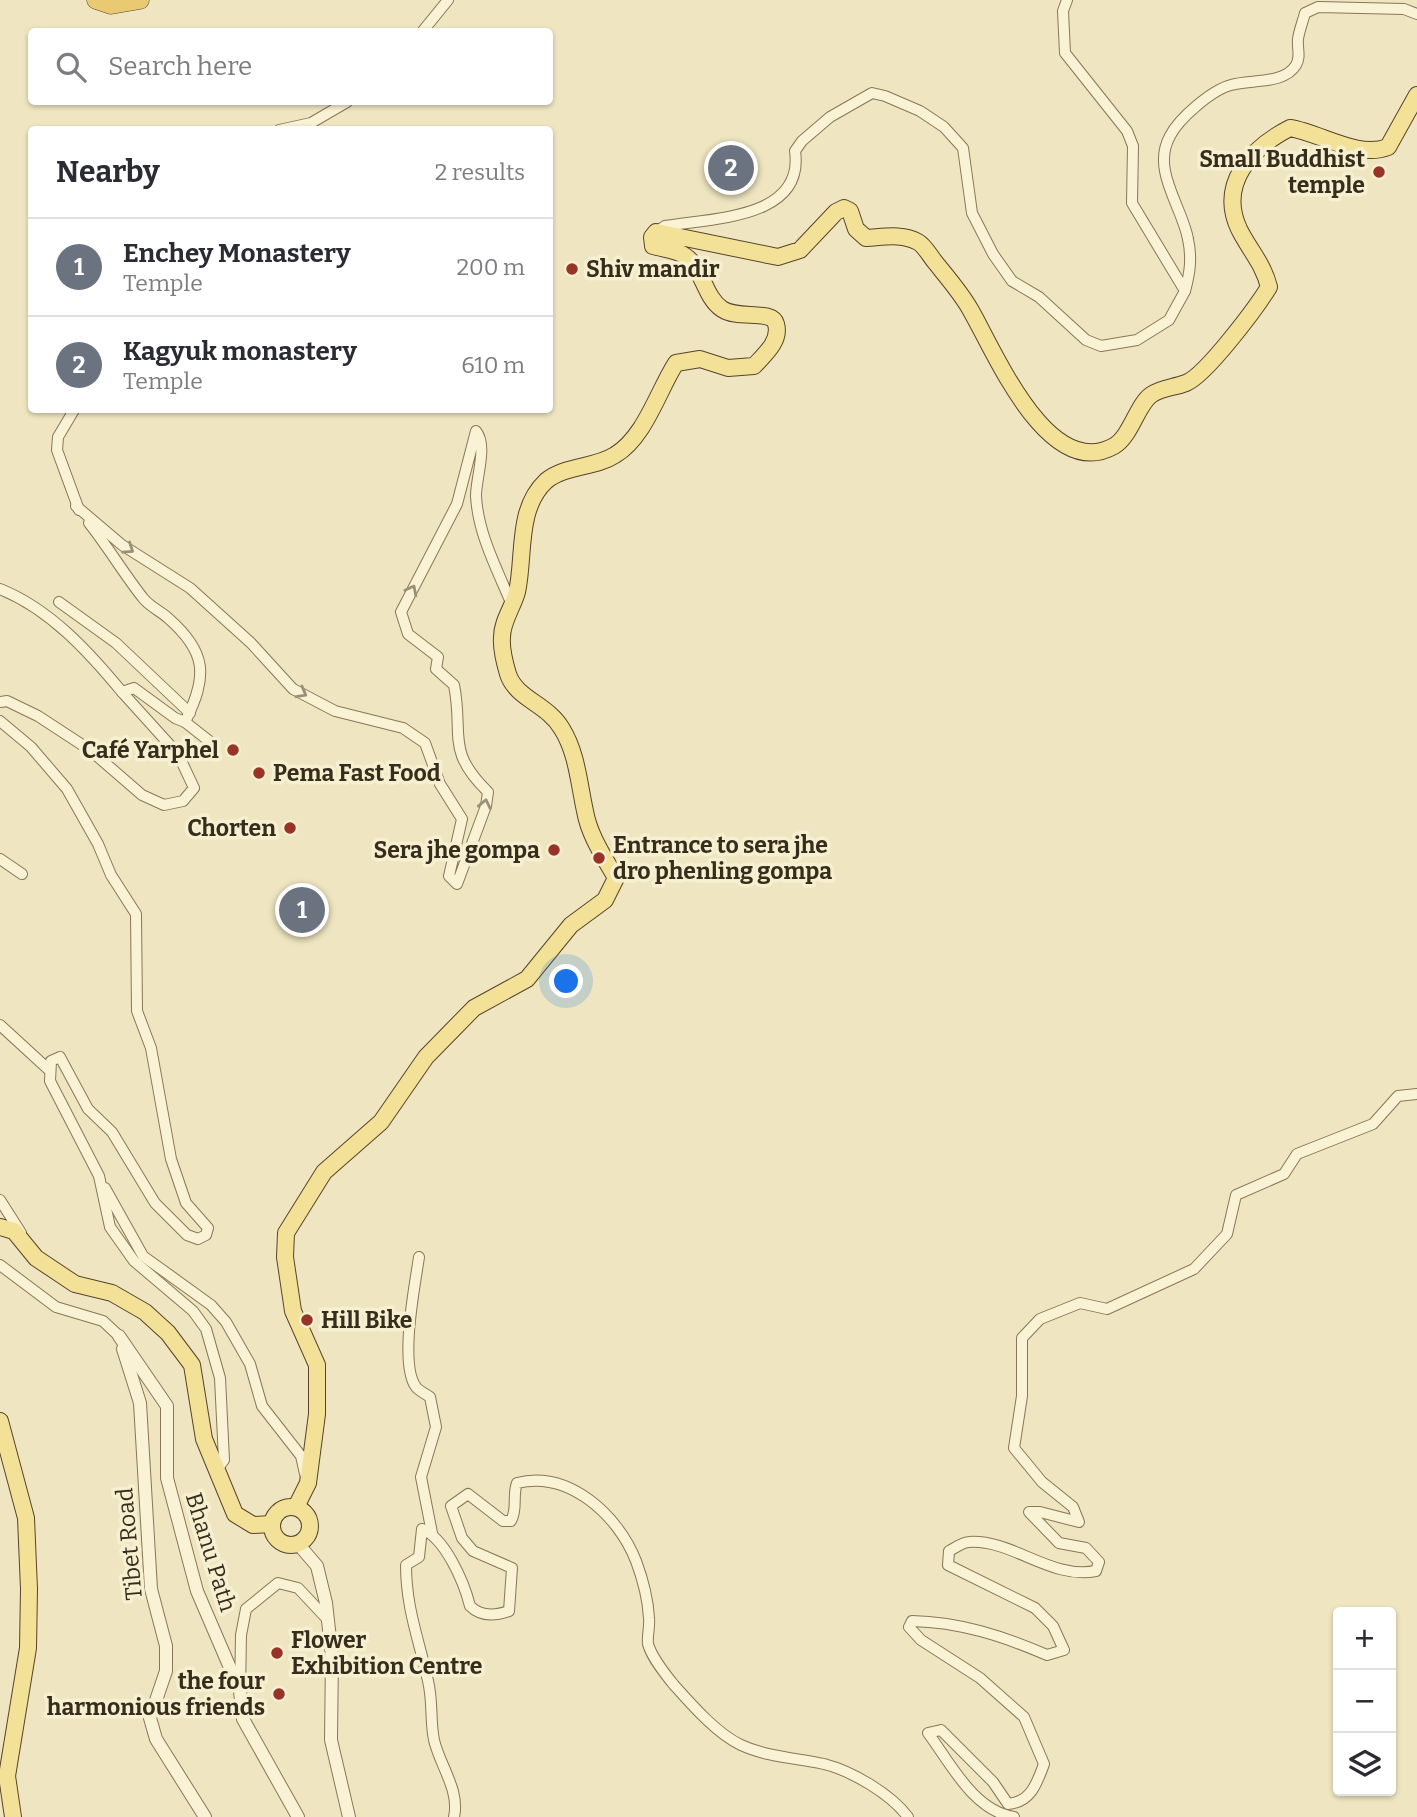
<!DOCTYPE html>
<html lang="en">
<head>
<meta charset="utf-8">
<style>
	:root { --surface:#fff; --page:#f2f2f3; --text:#2b2b33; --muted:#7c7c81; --line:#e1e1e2; --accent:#d93025 }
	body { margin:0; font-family:Bitter,serif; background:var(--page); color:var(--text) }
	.controls { position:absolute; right:21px; bottom:21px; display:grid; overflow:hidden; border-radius:7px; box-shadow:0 2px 5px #0004 }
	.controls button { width:63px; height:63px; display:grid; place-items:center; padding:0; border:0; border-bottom:2px solid var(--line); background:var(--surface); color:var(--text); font:35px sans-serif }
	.you { position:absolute; left:567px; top:982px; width:24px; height:24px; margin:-18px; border:5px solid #fff; border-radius:50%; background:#1a73e8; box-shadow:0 0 0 10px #1a73e833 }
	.badge { display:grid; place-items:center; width:46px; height:46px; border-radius:50%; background:var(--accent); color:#fff; font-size:23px; font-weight:700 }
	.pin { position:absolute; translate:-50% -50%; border:4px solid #fff; box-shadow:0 2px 7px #0006 }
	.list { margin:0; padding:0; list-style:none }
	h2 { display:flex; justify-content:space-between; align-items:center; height:91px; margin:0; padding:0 28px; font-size:30px }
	h2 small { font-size:23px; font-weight:400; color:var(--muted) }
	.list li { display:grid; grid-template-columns:46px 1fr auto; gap:21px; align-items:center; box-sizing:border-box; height:98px; padding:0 28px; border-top:2px solid var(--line) }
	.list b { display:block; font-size:26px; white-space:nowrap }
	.list p { margin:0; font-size:23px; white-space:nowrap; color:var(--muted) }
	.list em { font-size:23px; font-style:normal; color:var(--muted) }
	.icon { flex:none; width:38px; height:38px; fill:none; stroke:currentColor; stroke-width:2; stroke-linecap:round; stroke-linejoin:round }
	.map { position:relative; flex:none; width:1417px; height:1817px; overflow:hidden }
	.search { position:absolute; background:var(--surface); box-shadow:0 2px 5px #0004; left:28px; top:28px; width:525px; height:77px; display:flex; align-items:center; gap:18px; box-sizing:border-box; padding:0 24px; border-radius:7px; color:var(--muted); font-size:26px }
	.panel { position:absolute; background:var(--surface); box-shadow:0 2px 5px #0004; left:28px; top:126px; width:525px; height:287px; border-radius:7px }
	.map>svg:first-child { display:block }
</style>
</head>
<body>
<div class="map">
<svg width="1417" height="1817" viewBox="0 0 1417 1817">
	<rect width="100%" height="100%" fill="#efe6c1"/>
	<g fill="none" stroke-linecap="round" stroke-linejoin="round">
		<g stroke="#887758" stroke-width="12">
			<g id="minor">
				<path d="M422 32 448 0"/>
				<path d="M279 130 311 123 347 102"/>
				<path d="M656 232 665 226C712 218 805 219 795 151L802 141 830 117 872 93 885 96 920 111 944 127 963 148 972 213 993 254 1012 281 1039 297 1086 340 1101 346 1137 340 1169 320 1185 291 1132 203 1133 146 1127 131 1065 53 1063 11 1067 0"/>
				<path d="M1185 291C1190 273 1192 258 1188 239 1182 206 1151 170 1170 136 1179 118 1212 90 1231 85 1250 79 1284 85 1296 65 1301 57 1297 48 1298 39 1299 31 1303 21 1305 13L1318 7 1404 9 1417 14"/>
				<path d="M74 410 58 437 57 450 79 510"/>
				<path d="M76 506 122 545 190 588 251 643 293 689 335 711 403 728 425 743 440 784 462 819 449 876 457 884 486 806 488 792C445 750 464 735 454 685L436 669 438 657 408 634 401 612 457 504 476 431C488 446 476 477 476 496 478 534 497 569 512 605"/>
				<path d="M0 589C50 609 89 652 122 692"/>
				<path d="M59 602 116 643 190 713"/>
				<path d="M0 702 7 701 38 716 90 750 142 795 164 805 183 801 194 788 178 754 122 692 134 688 175 718 185 722C208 676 207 652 168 618 160 611 149 606 143 598 124 574 108 547 89 523"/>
				<path d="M0 721 31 747 67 789 98 844 111 875 136 914 137 1011 151 1048 171 1159 186 1203 208 1228 206 1235 198 1239 187 1235 155 1203 112 1132 88 1109 60 1057 51 1061 50 1081 99 1176 110 1227 134 1261 193 1311 206 1329 220 1378 224 1460 215 1472"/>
				<path d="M185 722 213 744"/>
				<path d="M0 859 22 874"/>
				<path d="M0 1025 48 1069"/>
				<path d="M105 1188 143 1256 211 1305 226 1322 250 1364 262 1406 301 1456 305 1474"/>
				<path d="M0 1200 21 1233"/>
				<path d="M419 1257C415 1285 399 1364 416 1387 419 1391 426 1394 430 1397L436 1427 421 1477 432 1533"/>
				<path d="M0 1265 56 1307 103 1321 119 1336"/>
				<path d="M240 1691 241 1635 246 1609 278 1583 298 1588 329 1621"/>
				<path d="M454 1817C460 1790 440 1766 434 1740 430 1721 433 1701 428 1681 419 1640 406 1608 406 1565L419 1557 422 1529C445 1538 464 1582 470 1606 481 1617 495 1616 509 1611L512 1568 473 1551 462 1538 451 1506 468 1494 503 1521H511C518 1508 512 1496 517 1483 569 1470 618 1515 636 1561 642 1577 648 1600 649 1618 650 1626 647 1636 648 1644 652 1658 665 1674 674 1685 691 1704 717 1734 741 1745 767 1757 796 1758 824 1764 852 1771 891 1794 908 1817"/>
				<path d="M1014 1817C974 1811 951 1764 928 1733L941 1730 993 1782 1008 1804C1031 1802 1037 1783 1044 1764L1024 1717 980 1678 921 1640 909 1627 912 1621C960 1622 1003 1636 1047 1655L1064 1650 1053 1626 1035 1608 948 1565 949 1551C955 1548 963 1542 969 1542 1012 1539 1051 1580 1096 1571L1099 1562 1086 1548 1059 1543 1029 1512H1040L1079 1522 1073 1507 1042 1482 1014 1448 1022 1396V1338L1040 1319 1080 1303 1107 1309 1194 1269 1227 1234 1236 1195 1284 1174 1297 1154 1373 1124 1398 1096 1417 1094"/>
			</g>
		</g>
		<g stroke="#887758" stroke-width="14">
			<g id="tertiary">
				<path d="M119 1336 167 1406V1478L197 1591 240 1691 243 1719 298 1817"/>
				<path d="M123 1349 140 1403 151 1589 166 1646V1671L150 1718 156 1739 205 1817"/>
				<path d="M299 1545 317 1566 326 1603 332 1656 331 1740 349 1817"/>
			</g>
		</g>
		<g stroke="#56442d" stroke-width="18">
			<g id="primary">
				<path d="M0 1227 14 1231 36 1258 75 1284 112 1293 145 1312 168 1333 192 1365 204 1439 235 1514 253 1525 272 1524"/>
				<path d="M0 1421 26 1518 29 1589 28 1648 7 1776 13 1817"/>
				<circle cx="291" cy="1526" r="19"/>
				<path d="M296 1507 308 1483 317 1414V1365L293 1311 285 1257 286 1233 324 1172 381 1122 426 1057 474 1008 527 979 571 925 605 900 616 878C604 857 589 835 585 811 579 784 577 753 562 729 548 704 516 699 508 674 505 664 501 648 502 637 502 621 513 607 517 592 525 556 516 509 546 481 565 465 595 468 615 455 645 437 658 391 676 363L700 359 728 368 754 366C764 355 781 341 776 324 772 309 738 320 722 309 704 297 703 268 685 256 677 250 663 249 653 246L652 237 656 232 778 257 800 250 836 212 844 208 850 211 856 229 866 238C884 237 902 233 918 242 925 246 930 256 935 262 947 277 961 293 970 309 994 350 1048 483 1114 446 1131 436 1137 405 1151 395 1162 387 1173 388 1186 383 1206 375 1256 308 1269 287 1263 263 1250 251 1239 229 1218 184 1251 148 1290 128 1321 133 1358 159 1388 147L1417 95"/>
			</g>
		</g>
		<g stroke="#56442d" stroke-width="19">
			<path id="trunk" d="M96 0 111 5 140 0"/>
		</g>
		<use href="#minor" stroke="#f9f2d4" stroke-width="10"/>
		<use href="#tertiary" stroke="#f9f2d4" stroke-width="12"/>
		<use href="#primary" stroke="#f3e197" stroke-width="16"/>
		<use href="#trunk" stroke="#eac973" stroke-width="18"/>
	</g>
	<defs><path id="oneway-chevron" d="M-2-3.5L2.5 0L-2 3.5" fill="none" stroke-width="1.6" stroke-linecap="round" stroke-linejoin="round" transform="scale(1.75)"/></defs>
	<g stroke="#989078">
		<use href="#oneway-chevron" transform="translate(129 549) rotate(34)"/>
		<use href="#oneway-chevron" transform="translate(412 590) rotate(-63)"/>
		<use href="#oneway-chevron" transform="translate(302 693) rotate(29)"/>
		<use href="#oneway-chevron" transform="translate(485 804) rotate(-78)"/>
	</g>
	<g fill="#983327" stroke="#f6efd0" stroke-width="2.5">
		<circle cx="1379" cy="172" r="7"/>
		<circle cx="572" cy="269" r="7"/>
		<circle cx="233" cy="750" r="7"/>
		<circle cx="259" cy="773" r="7"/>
		<circle cx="290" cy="828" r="7"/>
		<circle cx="554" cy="850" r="7"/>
		<circle cx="599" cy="858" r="7"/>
		<circle cx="307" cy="1320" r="7"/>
		<circle cx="277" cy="1653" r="7"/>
		<circle cx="279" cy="1694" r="7"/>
	</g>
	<g text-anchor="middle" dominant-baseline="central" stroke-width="7" stroke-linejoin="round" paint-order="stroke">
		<g font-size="23" font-weight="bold" fill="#382d1d" stroke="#f6efd0" text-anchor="end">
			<text x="1365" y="159">Small Buddhist<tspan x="1365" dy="26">temple</tspan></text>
			<text x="586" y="269" text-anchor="start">Shiv mandir</text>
			<text x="219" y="750">Café Yarphel</text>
			<text x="273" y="773" text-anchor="start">Pema Fast Food</text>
			<text x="276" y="828">Chorten</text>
			<text x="613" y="845" text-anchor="start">Entrance to sera jhe<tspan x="613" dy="26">dro phenling gompa</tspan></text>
			<text x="540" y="850">Sera jhe gompa</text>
			<text x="321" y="1320" text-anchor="start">Hill Bike</text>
			<text x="291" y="1640" text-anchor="start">Flower<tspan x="291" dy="26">Exhibition Centre</tspan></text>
			<text x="265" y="1681">the four<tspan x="265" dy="26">harmonious friends</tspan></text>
		</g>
		<g font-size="23" fill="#382d1d" stroke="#f6efd0">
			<text transform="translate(129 1544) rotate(-95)">Tibet Road</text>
			<text transform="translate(211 1552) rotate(73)">Bhanu Path</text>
		</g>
	</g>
</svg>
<div class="controls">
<button>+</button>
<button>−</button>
<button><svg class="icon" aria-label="layers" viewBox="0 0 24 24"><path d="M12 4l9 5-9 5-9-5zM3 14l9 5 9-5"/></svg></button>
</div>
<div class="you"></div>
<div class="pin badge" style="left:302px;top:910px;background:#6b7280">1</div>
<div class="pin badge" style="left:731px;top:168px;background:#6b7280">2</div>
<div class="search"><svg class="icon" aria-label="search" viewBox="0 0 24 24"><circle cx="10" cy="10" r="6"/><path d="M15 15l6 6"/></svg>Search here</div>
<section class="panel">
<h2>Nearby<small>2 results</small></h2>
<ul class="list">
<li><span class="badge" style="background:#6b7280">1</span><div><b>Enchey Monastery</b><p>Temple</p></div><em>200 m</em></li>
<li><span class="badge" style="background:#6b7280">2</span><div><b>Kagyuk monastery</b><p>Temple</p></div><em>610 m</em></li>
</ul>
</section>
</div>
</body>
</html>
